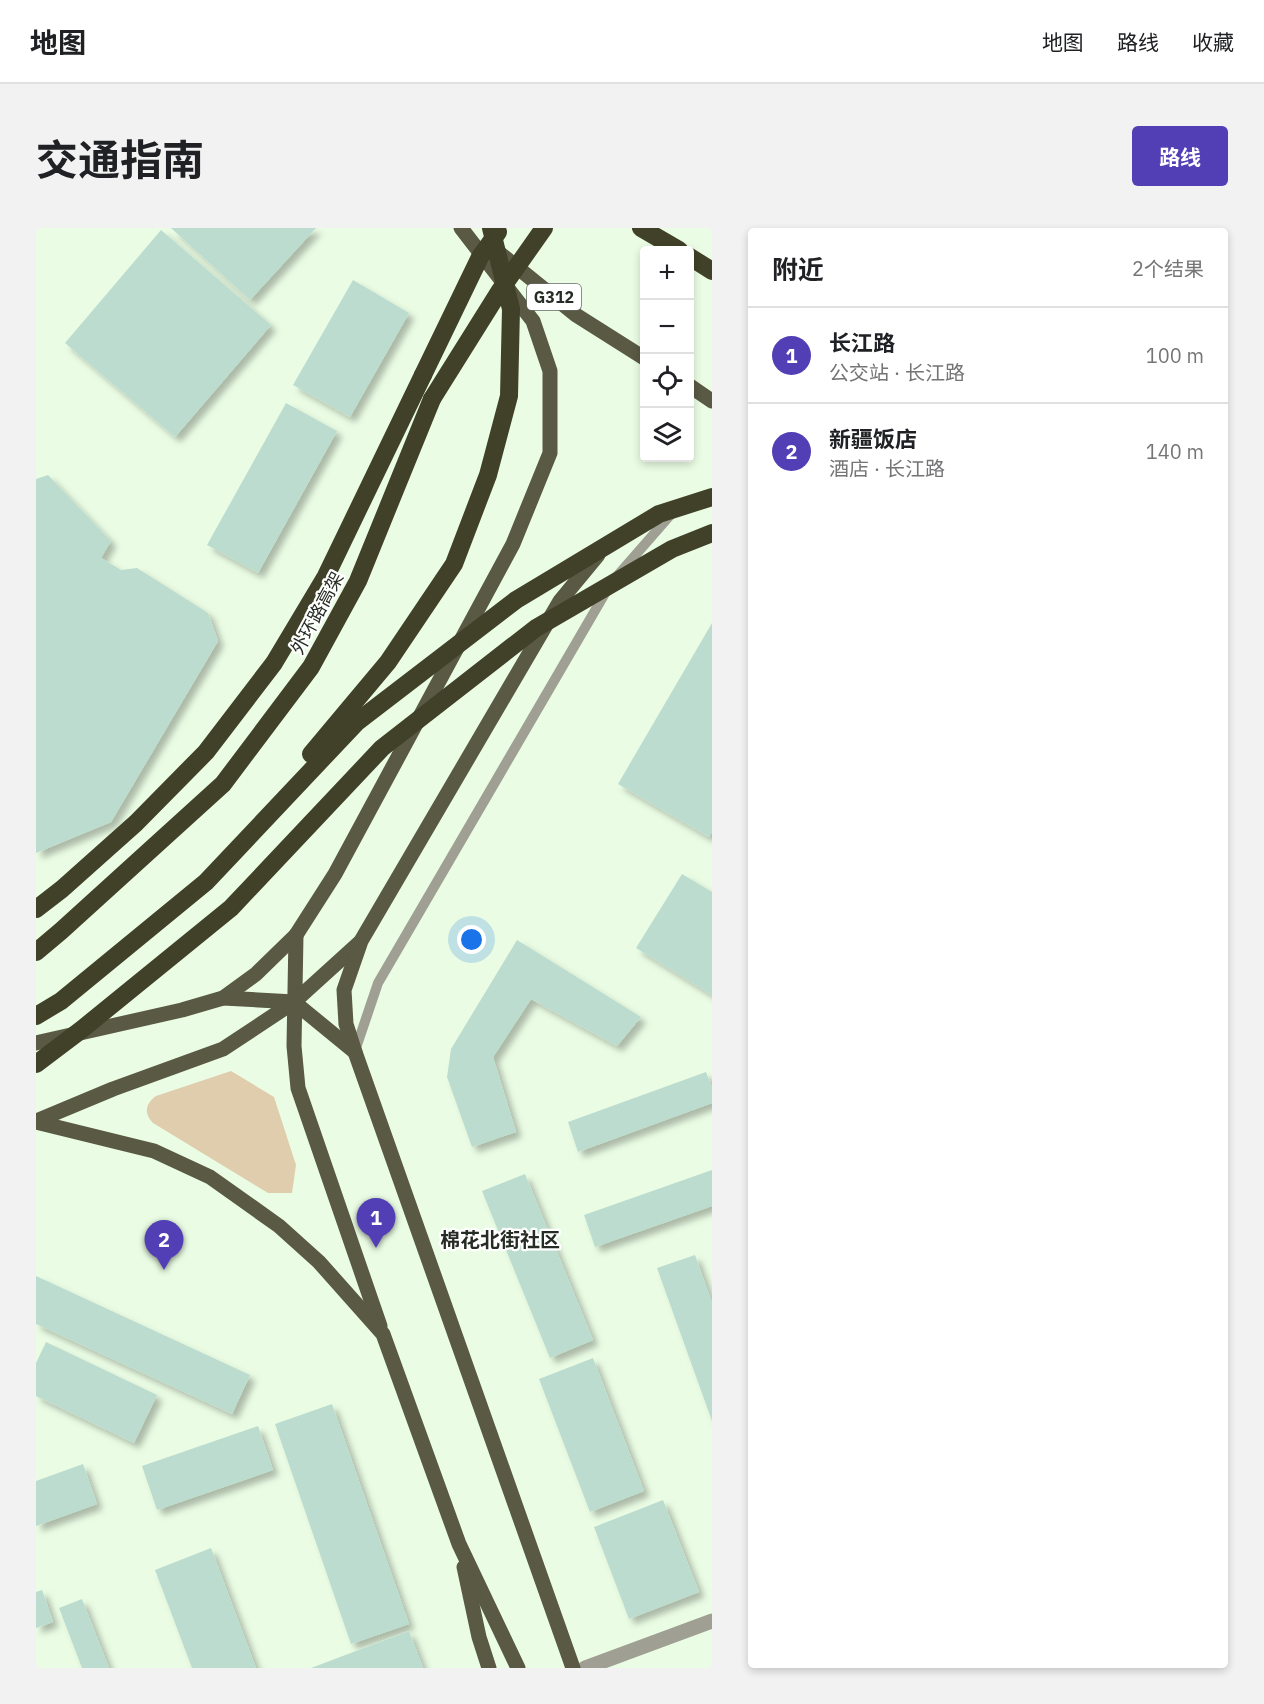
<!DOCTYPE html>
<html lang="zh">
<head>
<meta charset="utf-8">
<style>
	:root { --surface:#fff; --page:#f2f2f2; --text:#202124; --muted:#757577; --line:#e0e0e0; --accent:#523fb6 }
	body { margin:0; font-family:"IBM Plex Sans","Noto Sans SC",sans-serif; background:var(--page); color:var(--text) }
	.controls { position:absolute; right:18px; top:18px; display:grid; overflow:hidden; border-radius:6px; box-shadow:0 3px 9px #0003 }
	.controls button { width:54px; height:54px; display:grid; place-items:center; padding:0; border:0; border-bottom:2px solid var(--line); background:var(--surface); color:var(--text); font:30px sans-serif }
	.you { position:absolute; left:436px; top:712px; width:21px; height:21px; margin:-15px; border:4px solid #fff; border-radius:50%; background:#1a73e8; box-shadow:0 0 0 9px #1a73e833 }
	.badge { display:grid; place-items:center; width:39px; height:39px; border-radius:50%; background:var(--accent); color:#fff; font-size:20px; font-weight:700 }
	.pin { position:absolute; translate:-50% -50px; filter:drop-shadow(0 2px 3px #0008) }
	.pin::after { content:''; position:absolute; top:32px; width:21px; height:18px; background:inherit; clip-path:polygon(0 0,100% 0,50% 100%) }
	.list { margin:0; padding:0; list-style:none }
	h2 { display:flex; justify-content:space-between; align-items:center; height:78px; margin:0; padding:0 24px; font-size:26px }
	h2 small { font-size:20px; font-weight:400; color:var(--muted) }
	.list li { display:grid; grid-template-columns:39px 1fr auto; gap:18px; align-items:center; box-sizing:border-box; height:96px; padding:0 24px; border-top:2px solid var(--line) }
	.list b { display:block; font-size:22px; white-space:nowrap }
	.list p { margin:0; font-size:20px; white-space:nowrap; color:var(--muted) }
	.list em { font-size:20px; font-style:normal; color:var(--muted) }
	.icon { flex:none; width:33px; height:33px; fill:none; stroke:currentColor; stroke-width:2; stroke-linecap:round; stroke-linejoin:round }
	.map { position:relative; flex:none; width:676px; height:1440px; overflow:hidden; border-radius:6px }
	header { display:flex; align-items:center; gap:36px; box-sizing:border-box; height:84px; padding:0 30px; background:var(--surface); border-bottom:2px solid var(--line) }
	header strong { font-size:28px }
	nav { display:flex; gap:33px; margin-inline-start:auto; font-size:21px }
	.intro { display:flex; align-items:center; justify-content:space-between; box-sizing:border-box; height:144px; padding:0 36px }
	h1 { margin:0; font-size:42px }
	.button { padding:15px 27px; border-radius:6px; background:var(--accent); color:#fff; font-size:21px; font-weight:700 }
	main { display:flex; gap:36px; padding:0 36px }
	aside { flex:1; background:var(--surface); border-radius:6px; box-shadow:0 3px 9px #0003 }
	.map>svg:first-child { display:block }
</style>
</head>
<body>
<header>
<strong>地图</strong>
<nav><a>地图</a><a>路线</a><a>收藏</a></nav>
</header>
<div class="intro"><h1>交通指南</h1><a class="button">路线</a></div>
<main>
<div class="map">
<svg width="676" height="1440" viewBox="0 0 676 1440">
	<defs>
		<filter id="shadow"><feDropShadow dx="5.5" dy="5.5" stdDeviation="3" flood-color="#0004"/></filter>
	</defs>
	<rect width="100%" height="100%" fill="#eafde4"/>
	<path fill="#e0cdad" d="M195 843 238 869 260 937 256 965H232L117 895C107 885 110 875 120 868Z"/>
	<g fill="#bcdccf" filter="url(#shadow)">
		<path d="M135 0H280L214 72Z"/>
		<path d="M125 2 235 97 139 209 29 115Z"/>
		<path d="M317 52 373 85 314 189 257 157Z"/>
		<path d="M250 175 301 203 222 345 171 317Z"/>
		<path d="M12 247 75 313 65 330 85 342 101 340 172 385 182 413 75 594 0 625V251Z"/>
		<path d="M676 395V604L673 609 582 556Z"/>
		<path d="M646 646 676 664V767L600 720Z"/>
		<path d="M481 712 605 789 581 818 495 771 457 829 480 904 436 919 411 849 415 821Z"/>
		<path d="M670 844 676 860V875L542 924 532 894Z"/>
		<path d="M676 942V978L559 1019 548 987Z"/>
		<path d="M489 946 557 1112 514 1130 446 963Z"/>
		<path d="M659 1027 676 1075V1193L621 1040Z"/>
		<path d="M0 1048 214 1147 196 1186 0 1096Z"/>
		<path d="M10 1114 121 1167 98 1215 0 1168V1135Z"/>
		<path d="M557 1130 608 1263 554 1284 503 1151Z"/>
		<path d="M296 1176 373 1396 315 1416 239 1196Z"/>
		<path d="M222 1198 237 1242 121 1282 106 1238Z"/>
		<path d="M47 1236 61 1276 0 1298V1253Z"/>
		<path d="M627 1272 663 1364 593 1391 558 1299Z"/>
		<path d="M175 1320 220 1440H156L119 1342Z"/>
		<path d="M6 1362 17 1394 0 1400V1364Z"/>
		<path d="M46 1371 73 1440H46L23 1380Z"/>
		<path d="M373 1403 387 1440H275Z"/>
	</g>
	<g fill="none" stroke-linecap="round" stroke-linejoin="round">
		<g stroke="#9fa093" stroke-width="10">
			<path d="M582 347 637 284"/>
			<path d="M319 823 342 755 571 362"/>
		</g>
		<path stroke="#9fa093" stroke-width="15" d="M549 1440 676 1393"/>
		<g stroke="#595944" stroke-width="15">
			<path d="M456 19 540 87 608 130"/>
			<path d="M654 158 676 173"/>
			<path d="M260 707 258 818 262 860 344 1098"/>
			<path d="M187 770 258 774 319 824"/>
			<path d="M0 815 146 782 187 770 220 746 260 707 299 646 477 316 514 225V143L497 93 425 0"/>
			<path d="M0 893 77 861 187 821 258 774 323 715"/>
			<path d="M0 894 118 923 174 949 243 998 283 1034 347 1106 423 1316 482 1440"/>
			<path d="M428 1339 443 1409 453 1440"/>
			<path d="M537 1440 319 824 310 796 308 762 325 713 524 373 562 327"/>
		</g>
		<g stroke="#404128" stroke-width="18">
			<path d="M605 0 643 22"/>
			<path d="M654 29 676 43"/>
			<path d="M0 681 26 661 100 595 170 524 238 435 290 348 387 147"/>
			<path d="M0 724 25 703 187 556 275 439 322 353 396 171"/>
		</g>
		<g stroke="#404128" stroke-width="18">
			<path d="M387 147 444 29 462 4"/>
			<path d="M396 171 463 64 508 0"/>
			<path d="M275 526 352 434 418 336 452 247 473 168 475 81 455 0"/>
			<path d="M0 788 25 773 170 654 321 494 480 372 623 286 676 269"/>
			<path d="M0 836 45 802 195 680 346 520 500 400 636 321 676 305"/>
		</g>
	</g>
	<g text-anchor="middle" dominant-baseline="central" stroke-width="4.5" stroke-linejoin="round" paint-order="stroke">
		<rect fill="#fff" stroke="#666b65" stroke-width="1.5" x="491" y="56" width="54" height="26" rx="4.5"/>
		<g font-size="16" font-weight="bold" fill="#252c23">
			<text x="518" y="69">G312</text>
		</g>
		<g font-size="18" fill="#252c23" stroke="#fff">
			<text transform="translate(281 385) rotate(-62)">外环路高架</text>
		</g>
		<g font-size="20" font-weight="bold" fill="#252c23" stroke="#fff">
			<text x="464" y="1011">棉花北街社区</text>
		</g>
	</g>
</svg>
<div class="controls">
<button>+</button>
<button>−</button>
<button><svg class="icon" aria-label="locate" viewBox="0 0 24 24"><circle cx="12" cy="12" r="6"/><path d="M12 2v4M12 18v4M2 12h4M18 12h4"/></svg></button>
<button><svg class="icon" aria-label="layers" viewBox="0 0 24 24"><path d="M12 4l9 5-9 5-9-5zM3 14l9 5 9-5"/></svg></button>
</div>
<div class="you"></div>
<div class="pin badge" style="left:340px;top:1020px">1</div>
<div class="pin badge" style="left:128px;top:1042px">2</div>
</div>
<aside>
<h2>附近<small>2个结果</small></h2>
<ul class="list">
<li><span class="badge">1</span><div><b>长江路</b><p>公交站 · 长江路</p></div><em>100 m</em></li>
<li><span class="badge">2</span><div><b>新疆饭店</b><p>酒店 · 长江路</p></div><em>140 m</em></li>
</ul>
</aside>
</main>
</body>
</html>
